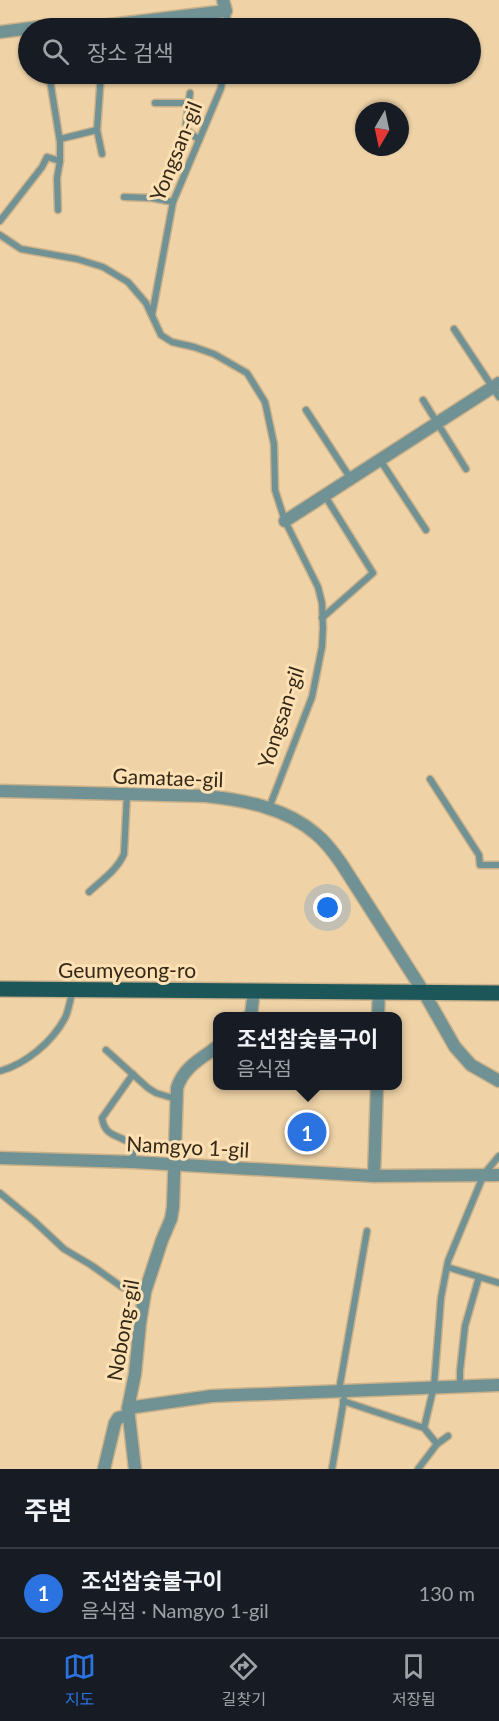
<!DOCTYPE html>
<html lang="ko">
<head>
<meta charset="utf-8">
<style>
	:root { --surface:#171b24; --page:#20242c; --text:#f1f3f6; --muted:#9ea1a6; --line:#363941; --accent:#2b73e0 }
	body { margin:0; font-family:Lato,"Noto Sans KR",sans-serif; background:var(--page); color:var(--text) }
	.compass { position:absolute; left:355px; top:102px; width:54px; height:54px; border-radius:50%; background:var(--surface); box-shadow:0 2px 4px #0004; rotate:189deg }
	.you { position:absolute; left:328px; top:908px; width:21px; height:21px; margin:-15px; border:4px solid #fff; border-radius:50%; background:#1a73e8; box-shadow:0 0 0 9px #1a73e833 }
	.badge { display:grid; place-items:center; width:39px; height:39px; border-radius:50%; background:var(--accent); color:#fff; font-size:20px; font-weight:700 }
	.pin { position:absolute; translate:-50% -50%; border:3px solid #fff; box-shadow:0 2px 6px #0006 }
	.popup { position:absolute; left:213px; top:1012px; width:189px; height:78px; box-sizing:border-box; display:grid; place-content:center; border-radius:12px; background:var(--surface); filter:drop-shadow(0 2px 4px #0005); font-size:20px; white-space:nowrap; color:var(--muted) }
	.popup b { font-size:22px; color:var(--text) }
	.popup::after { content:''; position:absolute; left:50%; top:100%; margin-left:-12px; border:12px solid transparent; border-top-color:var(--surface) }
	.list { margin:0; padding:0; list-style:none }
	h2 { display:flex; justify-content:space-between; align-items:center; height:78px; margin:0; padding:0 24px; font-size:26px }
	h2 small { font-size:20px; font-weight:400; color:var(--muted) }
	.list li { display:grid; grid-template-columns:39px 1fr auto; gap:18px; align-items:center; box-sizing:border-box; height:90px; padding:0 24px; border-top:2px solid var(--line) }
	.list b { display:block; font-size:22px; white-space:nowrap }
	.list p { margin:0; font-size:20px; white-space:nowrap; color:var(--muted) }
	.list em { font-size:20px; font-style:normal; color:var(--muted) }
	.icon { flex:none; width:33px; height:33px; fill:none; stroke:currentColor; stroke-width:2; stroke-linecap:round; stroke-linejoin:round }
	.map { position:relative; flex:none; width:499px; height:1469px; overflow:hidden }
	.search { position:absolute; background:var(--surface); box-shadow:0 2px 4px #0004; left:18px; right:18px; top:18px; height:66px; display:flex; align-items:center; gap:15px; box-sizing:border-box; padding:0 21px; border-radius:33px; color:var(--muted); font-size:22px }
	.sheet { height:168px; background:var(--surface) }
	nav { display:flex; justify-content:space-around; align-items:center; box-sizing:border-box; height:84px; border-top:2px solid var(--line); background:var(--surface); font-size:16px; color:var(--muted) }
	nav a { display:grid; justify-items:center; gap:3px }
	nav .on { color:var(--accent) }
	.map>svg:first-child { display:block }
</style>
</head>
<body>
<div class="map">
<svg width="499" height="1469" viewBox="0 0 499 1469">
	<rect width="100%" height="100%" fill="#efd3a7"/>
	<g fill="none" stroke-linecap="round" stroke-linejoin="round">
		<g stroke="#cab18a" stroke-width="9">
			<g id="service">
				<path d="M226 11 229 28"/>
				<path d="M101 74 97 130 102 154"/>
				<path d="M190 93 186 124 187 130 199 140"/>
				<path d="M155 103H190"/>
				<path d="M60 139 97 130"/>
				<path d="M124 197 152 198 173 202"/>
				<path d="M58 210 57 178 60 161"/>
				<path d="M0 221 42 167 47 157 60 161V142L49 74"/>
				<path d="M0 235 21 249 77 259 103 267 128 282 146 303 161 335 172 342 194 347 214 354 247 373 265 402 274 444 275 490 285 521 318 587 322 603 323 628 322 647 312 697 269 808"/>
				<path d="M152 315 173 202 221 88 223 74"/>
				<path d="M454 329 499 397"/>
				<path d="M423 400 466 469"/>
				<path d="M306 410 351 479"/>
				<path d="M380 460 426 530"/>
				<path d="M322 618 373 573 325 496"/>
				<path d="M430 779 479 855 480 865H499"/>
				<path d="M89 892C102 880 117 870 124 854L127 794"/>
				<path d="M106 1050 148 1088 156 1093 176 1099"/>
				<path d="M0 1071C26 1064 52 1042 65 1018 69 1010 70 999 73 990"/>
				<path d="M133 1074 102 1118C105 1137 117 1134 132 1144L133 1148V1162"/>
				<path d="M0 1193 34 1221 64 1249 91 1265 122 1287 145 1292"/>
				<path d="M447 1267 499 1283"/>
				<path d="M460 1386V1371L465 1326 479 1277"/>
				<path d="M339 1390 367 1231"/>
				<path d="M343 1401 424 1428"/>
				<path d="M437 1444 448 1436"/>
				<path d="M332 1469 344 1399"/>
				<path d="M418 1469 437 1444 424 1428 434 1386 441 1298 448 1261 484 1174 499 1156"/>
			</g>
		</g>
		<g stroke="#cab18a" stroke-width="15">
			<g id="minor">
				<path d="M0 32 47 26H101L226 11 223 0"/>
				<path d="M285 521 499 383"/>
				<path d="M0 791 206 796C244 800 286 808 316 834 326 842 334 853 341 863L423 991 455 1047 471 1065 499 1081"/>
				<path d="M249 1016 251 1015 254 991"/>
				<path d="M378 1016 379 991"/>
				<path d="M0 1158 133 1162 374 1176 499 1175"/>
				<path d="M374 1176 377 1086"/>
				<path d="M128 1408 212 1396 499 1385"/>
				<path d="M104 1469 115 1423 118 1418 129 1415"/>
				<path d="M135 1469 128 1408 135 1374 140 1323 145 1292 162 1240 171 1219 173 1207 177 1088C183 1068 200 1059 217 1047"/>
			</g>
		</g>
		<g stroke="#cab18a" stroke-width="18">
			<path id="primary" d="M0 989 499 993"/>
		</g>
		<use href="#service" stroke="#709294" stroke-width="6"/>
		<use href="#minor" stroke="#709294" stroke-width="12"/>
		<use href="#primary" stroke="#1d5659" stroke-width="15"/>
	</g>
	<g text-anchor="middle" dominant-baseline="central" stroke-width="6" stroke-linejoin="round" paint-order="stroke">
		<g font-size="21" fill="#342918" stroke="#fde0b3">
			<text transform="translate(175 151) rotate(-68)">Yongsan-gil</text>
			<text transform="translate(280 717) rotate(-72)">Yongsan-gil</text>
			<text transform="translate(168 777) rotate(2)">Gamatae-gil</text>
			<text x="127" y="969">Geumyeong-ro</text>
			<text transform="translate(188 1146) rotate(3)">Namgyo 1-gil</text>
			<text transform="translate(122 1330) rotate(-80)">Nobong-gil</text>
		</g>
	</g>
</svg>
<svg class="compass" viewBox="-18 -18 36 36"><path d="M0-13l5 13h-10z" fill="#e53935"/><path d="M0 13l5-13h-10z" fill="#9ea1a6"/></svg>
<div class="you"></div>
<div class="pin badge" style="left:307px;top:1132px">1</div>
<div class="popup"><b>조선참숯불구이</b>음식점</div>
<div class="search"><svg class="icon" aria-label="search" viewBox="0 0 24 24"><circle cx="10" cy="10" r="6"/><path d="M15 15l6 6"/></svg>장소 검색</div>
</div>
<section class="sheet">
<h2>주변<small></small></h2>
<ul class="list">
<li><span class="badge">1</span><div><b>조선참숯불구이</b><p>음식점 · Namgyo 1-gil</p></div><em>130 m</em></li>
</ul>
</section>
<nav>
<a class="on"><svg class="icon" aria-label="map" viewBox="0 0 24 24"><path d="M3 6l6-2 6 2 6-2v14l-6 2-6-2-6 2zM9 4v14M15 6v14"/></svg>지도</a>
<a><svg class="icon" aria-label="directions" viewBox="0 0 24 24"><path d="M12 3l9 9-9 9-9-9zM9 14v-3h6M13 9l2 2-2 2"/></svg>길찾기</a>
<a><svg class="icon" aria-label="saved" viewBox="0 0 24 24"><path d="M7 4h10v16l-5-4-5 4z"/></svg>저장됨</a>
</nav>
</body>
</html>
